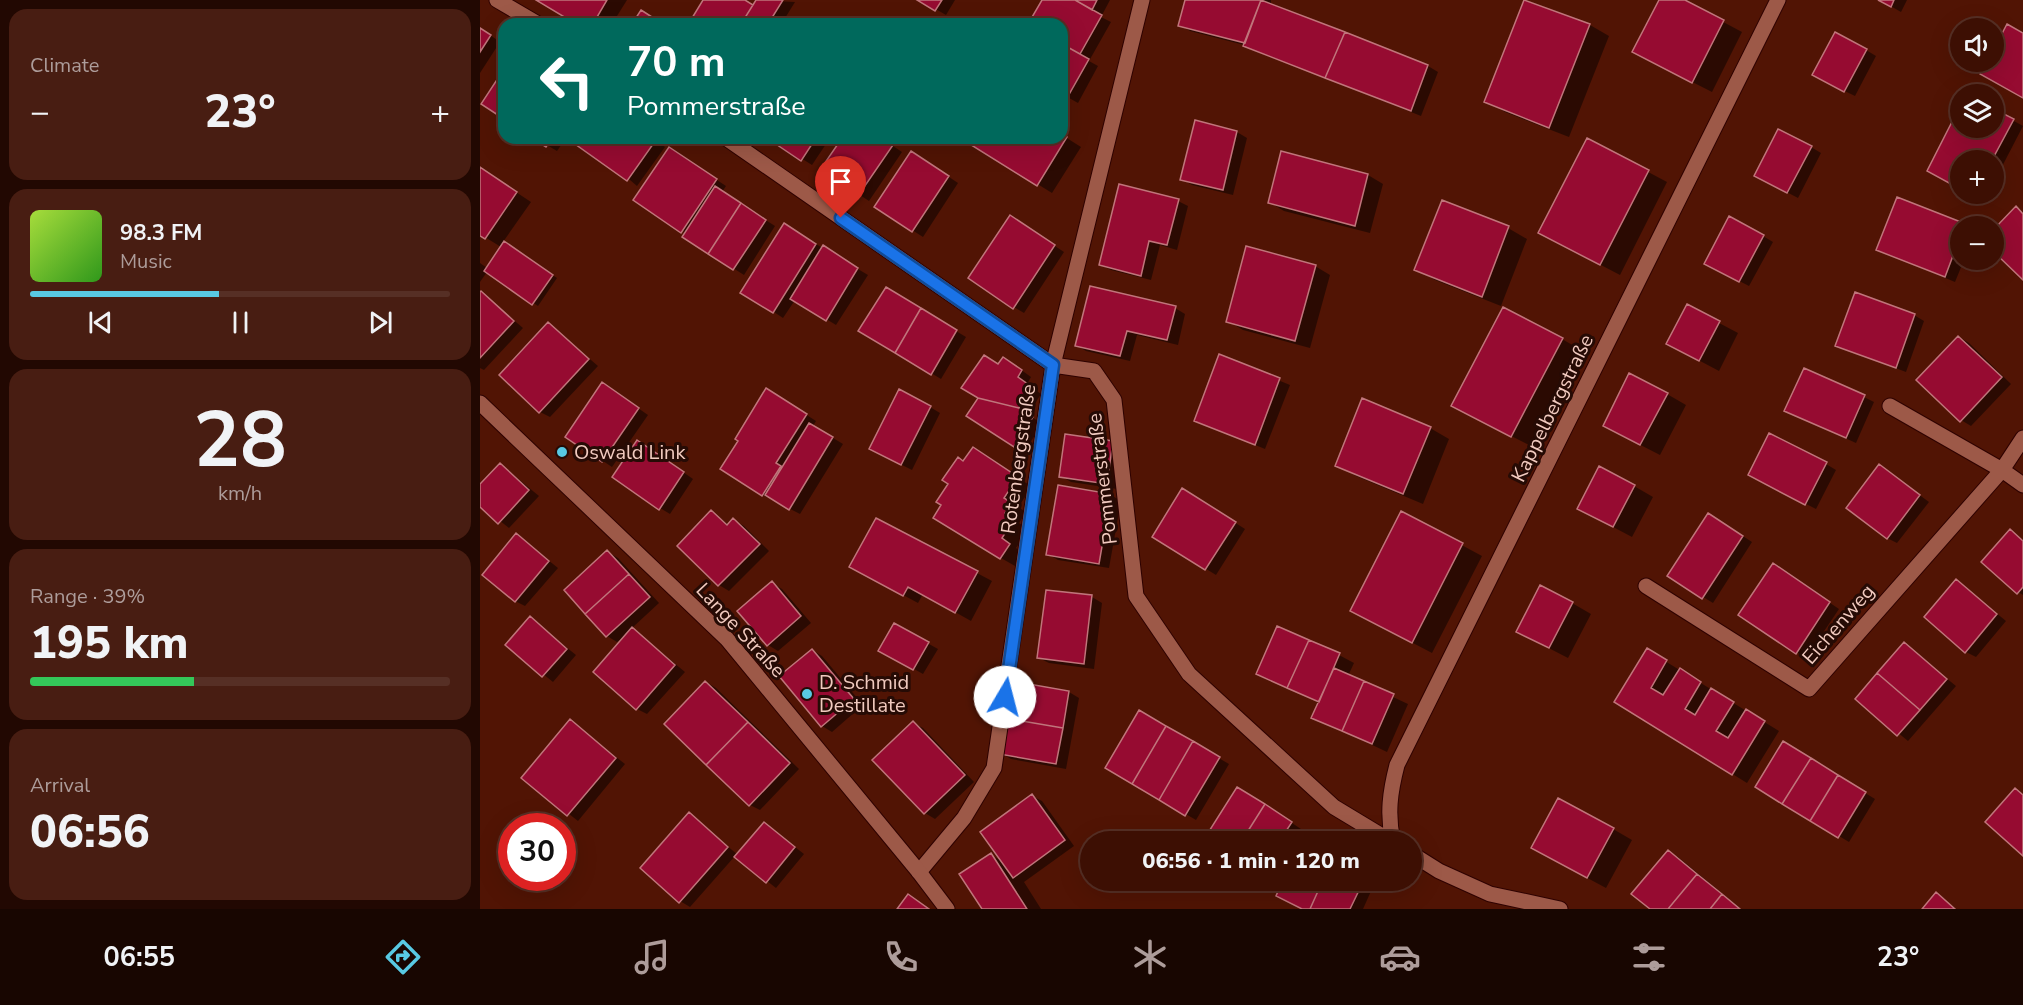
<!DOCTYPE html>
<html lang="en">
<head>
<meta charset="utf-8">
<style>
	body { margin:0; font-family:"Nunito Sans",sans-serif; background:#481d12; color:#f1f3f6; height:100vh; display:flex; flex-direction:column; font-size:22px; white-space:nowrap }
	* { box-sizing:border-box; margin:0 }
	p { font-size:20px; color:#ad9c9a }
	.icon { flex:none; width:33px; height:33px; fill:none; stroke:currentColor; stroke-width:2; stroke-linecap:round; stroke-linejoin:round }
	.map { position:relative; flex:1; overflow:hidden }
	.sheet { display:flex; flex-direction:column; gap:9px; padding:9px; background:#220802; width:480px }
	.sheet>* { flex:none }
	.hud { position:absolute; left:18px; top:18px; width:570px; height:126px; border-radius:18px; box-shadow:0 6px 24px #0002,0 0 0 2px #562f25; background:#00695c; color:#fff; overflow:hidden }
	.tools { position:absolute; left:1470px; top:18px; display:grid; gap:12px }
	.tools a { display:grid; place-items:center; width:54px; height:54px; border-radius:50%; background:#3d0f03; box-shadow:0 6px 24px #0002,0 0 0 2px #562f25; font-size:30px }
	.speed { position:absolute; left:18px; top:813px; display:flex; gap:12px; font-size:30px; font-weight:700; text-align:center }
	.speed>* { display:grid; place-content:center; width:78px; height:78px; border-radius:50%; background:#3d0f03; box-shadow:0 6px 24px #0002,0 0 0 2px #562f25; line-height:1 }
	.speed .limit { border:9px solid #d22; background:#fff; color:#111 }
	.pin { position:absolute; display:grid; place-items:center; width:51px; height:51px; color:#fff; margin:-62px -26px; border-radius:50% 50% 50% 0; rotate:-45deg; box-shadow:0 0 6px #0007 }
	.pin .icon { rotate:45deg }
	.me { position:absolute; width:66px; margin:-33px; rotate:8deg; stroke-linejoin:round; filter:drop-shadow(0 0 4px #0008) }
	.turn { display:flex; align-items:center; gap:21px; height:126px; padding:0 30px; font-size:27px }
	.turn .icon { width:78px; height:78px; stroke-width:2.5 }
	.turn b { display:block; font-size:42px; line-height:51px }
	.big { font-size:45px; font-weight:800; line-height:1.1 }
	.sheet .card { flex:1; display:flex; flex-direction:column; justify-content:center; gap:9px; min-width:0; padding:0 21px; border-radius:18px; background:#481d12 }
	.sheet .dial { align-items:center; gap:0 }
	.dial b { font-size:78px; line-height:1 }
	.song { display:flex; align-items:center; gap:18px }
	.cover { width:72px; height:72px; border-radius:9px; background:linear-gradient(135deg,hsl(80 70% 55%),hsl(110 70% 35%)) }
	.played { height:6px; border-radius:3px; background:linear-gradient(90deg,#58c9e3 45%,#562f25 45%) }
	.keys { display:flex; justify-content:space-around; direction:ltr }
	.heat { display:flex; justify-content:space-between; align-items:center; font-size:33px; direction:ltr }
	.charge { height:9px; border-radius:4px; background:linear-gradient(90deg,#34c759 39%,#562f25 0) }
	.trip { position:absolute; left:600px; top:831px; width:342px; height:60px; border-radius:30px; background:#3d0f03; box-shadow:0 6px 24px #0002,0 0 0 2px #562f25; font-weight:800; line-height:60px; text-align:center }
	.tab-bar { display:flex; height:96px; justify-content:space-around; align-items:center; background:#180601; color:#ad9c9a }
	.tab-bar .icon { width:42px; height:42px }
	.tab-bar .on { color:#58c9e3 }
	.tab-bar b { font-size:27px; color:#f1f3f6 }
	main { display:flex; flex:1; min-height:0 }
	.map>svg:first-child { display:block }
</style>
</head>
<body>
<main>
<section class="sheet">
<div class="card"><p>Climate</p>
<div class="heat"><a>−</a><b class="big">23°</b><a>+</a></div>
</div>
<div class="card">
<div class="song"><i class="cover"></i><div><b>98.3 FM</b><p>Music</p></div></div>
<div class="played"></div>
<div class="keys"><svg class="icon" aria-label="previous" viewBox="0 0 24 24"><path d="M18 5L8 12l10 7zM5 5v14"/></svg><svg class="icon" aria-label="pause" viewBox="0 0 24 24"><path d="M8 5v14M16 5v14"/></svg><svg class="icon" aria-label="next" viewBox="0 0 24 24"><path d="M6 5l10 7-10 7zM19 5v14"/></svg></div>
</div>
<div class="card dial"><b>28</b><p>km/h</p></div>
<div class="card"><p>Range · 39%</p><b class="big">195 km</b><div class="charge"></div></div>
<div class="card"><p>Arrival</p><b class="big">06:56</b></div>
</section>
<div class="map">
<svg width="1543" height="909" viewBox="0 0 1543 909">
	<rect width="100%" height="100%" fill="#511404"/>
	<path fill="#0007" d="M59,0H147L132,24H99Z
		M225,0H264L274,7L278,0L315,2L302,23L304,24H214Z
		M440,0H475L466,15Z
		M563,0H630L621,17L631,22L609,61L618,66L598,103L582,94V24H550Z
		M706,0H791V5L948,66L958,72L941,116L764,45L710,31L700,25Z
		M1045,0L1110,25L1129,36L1089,137L1025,112L1006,101Z
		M1180,0H1202L1262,32L1232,92L1173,62Z
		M1400,0H1427L1421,12Z
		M0,28L20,42L0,73Z
		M1386,50L1396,56L1375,96L1344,81Z
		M1480,109V128H1514V110L1543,126L1514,182V160H1480V188L1449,171Z
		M757,132L767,138L753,195L712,185L702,179Z
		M582,135L601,147L572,193L483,138H582Z
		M55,138H86L77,151Z
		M101,138H173L185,147L157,186Z
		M289,138H350L332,165Z
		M363,138H401L422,152L389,201L342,170Z
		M1108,140L1187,182L1140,275L1079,243Z
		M1331,147L1341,153L1318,198L1286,181Z
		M802,153L888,175L903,184L890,233L804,211L789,202Z
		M199,155L246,186L242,192L295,226L264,275L204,237Z
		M442,159L478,183L443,237L396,207Z
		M0,168L51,202L23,242L77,278L58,306L7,272L0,282V263L7,268L21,247L0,234Z
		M1490,194H1507L1504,201Z
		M1418,199L1488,226H1480V260H1484L1475,282L1398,250Z
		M698,201L708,206L697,250L680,245L671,280L631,270L621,265Z
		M540,223L584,252L544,313L534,307Z
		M1028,228L1047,239L1021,306L955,280L936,269Z
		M314,231L388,275L356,325L315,300L303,318L294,312Z
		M1283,236L1293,242L1269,286L1236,269Z
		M835,266L850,275L830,348L763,330L748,321Z
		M406,289L486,337L461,379L381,331Z
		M1,292L43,328L4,370L0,368Z
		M1207,306L1258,333L1239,371L1207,354Z
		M695,308L705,314L698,345L657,335L650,361L606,351L596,345Z
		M1434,315L1444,321L1426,372L1357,346Z
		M69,324L118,366L70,417L60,412Z
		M1479,337L1489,343L1531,384L1491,426L1481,420Z
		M1082,339L1101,350L1051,446L992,416Z
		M740,356L810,385L785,449L715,420Z
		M533,364L551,377L547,384L561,394L548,414L562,424L545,451L535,446L519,365Z
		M132,390L168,415L132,467L123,461Z
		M1187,394L1206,405L1180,455L1143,436Z
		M297,396L336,421L333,426L363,444L320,514L283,495Z
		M1384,397L1394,402L1376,443L1316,416Z
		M450,407L460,413L432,470L400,454Z
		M950,428L969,439L943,504L876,476L857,465Z
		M632,442L637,489L591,482L581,476Z
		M167,447L213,479L190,514L180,508Z
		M508,457L552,487L538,507L546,512L539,523L548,529L536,548L544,554L535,566L521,558L463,505L470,484L484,463Z
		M20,464L59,496L29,528L0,505V486Z
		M1346,464L1356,470L1336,509L1279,480Z
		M1400,466L1449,502L1417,543L1407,538Z
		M1154,486L1173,497L1152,537L1118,519Z
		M579,487L631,495L641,501L629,568L578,560L568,554Z
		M713,496L765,529L736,575L674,537Z
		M232,512L249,525L254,520L264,526L289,551L249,591L239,585L199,546Z
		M922,513L1002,556L952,653L891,621Z
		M397,520L512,581L491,621L443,594L438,603L386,575Z
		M1238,520L1272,542L1233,603L1189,576Z
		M1530,531L1543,540V595L1538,592Z
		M37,535L78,568L45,606L35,601Z
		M128,552L138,558L179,603L152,628L205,672L167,714L157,709L147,635L137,642L127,636Z
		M1303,571L1359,609L1326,658L1316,652Z
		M1477,581L1526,621L1496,657L1486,652Z
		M292,583L302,589L331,623L298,651L288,645Z
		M567,591L612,597L622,603L614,669L569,663L559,658Z
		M1092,603L1111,614L1088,658L1057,642Z
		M50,618L96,655L73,682L27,645Z
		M415,625L458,649L443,674L400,650Z
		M1424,644L1476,686L1428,741L1377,699Z
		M332,650L342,656L383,705L352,732L342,726Z
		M1167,650L1299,731L1267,783L1136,702Z
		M859,655L874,663L868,676L928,704L907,752L833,717L840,703L778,674Z
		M226,682L236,688L319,769L280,810L270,805Z
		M533,683L589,692L599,698L586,769L531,759L521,753Z
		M659,712L749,764L716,820L627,768Z
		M90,721L145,764L98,821L43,778Z
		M433,723L443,728L494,782L455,819L445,813L394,760Z
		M1303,743L1395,799L1369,842L1277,787Z
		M768,794L821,829L813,842H738Z
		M552,796L562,801L594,846L544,882L561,909H503L511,855L523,862Z
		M209,814L258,855L284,823L324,854L296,888L255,856L210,907L200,901Z
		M1133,829L1152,840L1126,888L1072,859Z
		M1188,852L1198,857L1261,909H1172Z
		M805,880H896L883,909H823Z"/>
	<path fill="#960b31" stroke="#c0757b" stroke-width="1.5" d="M56,0H127L113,24H96Z
		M223,0H265L273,5L261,24H211L209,23Z
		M276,0H303L293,16L306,24H261Z
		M437,0H462L455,11Z
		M562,0H595L622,15L600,54L582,44V24H548Z
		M595,0H617L612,10Z
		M705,0H781L765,43L698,26Z
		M781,0L865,32L845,78L763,46Z
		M1044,0L1110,24L1069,128L1004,102Z
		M1179,0H1205L1244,20L1212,83L1152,52Z
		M1398,0H1414L1411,7Z
		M161,10L183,24H152Z
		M1527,24L1543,33V98L1500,74L1506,62H1514V49Z
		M0,28L11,35L0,52Z
		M865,32L948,65L931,111L845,78Z
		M1355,32L1387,49L1364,92L1332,75Z
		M582,44L609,59L587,98L582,96Z
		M24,69V119L1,104Z
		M1480,106V128H1514V109L1534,119L1512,160H1480V189L1447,171Z
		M715,120L757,131L743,190L700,180Z
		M1298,129L1332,146L1307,193L1274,176Z
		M582,134L587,137L557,186L480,138H582Z
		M52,138H72L66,147Z
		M99,138H173L176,140L147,181L95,144Z
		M287,138H336L321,161Z
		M362,138H402L413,145L378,196L340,170Z
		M1107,138L1169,170L1120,265L1058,233Z
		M189,147L237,179L201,233L153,200Z
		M431,151L469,176L432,232L394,207Z
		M801,151L888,174L875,226L788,203Z
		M0,167L37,192L5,239L0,236Z
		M639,184L699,199L687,245L669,241L661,276L619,265Z
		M235,186L261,203L228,254L202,237Z
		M1417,197L1486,224L1480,226V237L1465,277L1396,250Z
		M962,200L1029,226L1002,297L934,270Z
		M261,203L286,220L253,270L228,254Z
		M1536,206L1543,214V280L1514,252V229Z
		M530,215L575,245L533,309L488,278Z
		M1249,216L1284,235L1259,282L1224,264Z
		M304,223L336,244L293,313L260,293Z
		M24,241L73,275L52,305L4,271Z
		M343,245L378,268L346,321L310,299Z
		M766,246L836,265L815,341L746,322Z
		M610,286L696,306L687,340L647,331L640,356L595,346Z
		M406,287L441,308L415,353L378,331Z
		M1,291L34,321L0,358V292Z
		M1375,292L1435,314L1416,368L1355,346Z
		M1207,304L1240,321L1219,361L1186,344Z
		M1023,307L1083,338L1031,437L971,406Z
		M441,308L477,330L451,375L415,353Z
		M68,322L109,359L59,413L19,375Z
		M1478,336L1522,377L1480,422L1436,380Z
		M739,354L800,378L775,445L714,421Z
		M504,355L518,364L523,357L542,370L538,377L552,387L539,408L498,398L481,388Z
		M1324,368L1385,395L1366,438L1304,411Z
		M1149,373L1188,393L1160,445L1123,426Z
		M122,382L159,408L122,462L85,437Z
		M286,388L327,414L296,463L301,466L282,496L240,469L258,441L255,439Z
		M419,389L451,406L421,465L389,449Z
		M498,398L539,408L553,417L534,447L486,416Z
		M882,398L951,427L923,494L855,466Z
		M329,423L353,437L309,510L285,495Z
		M1289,433L1347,462L1325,505L1268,475Z
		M585,434L633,441L627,484L579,477Z
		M157,440L204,472L179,510L132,477Z
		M493,447L538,477L524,498L532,503L525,513L534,519L522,538L530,544L520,559L453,518L461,505L456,502L468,484L462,480L478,457L483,461Z
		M20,463L49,490L18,524L0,507V484Z
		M1399,464L1440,495L1407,539L1366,508Z
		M1119,466L1155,485L1133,527L1097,509Z
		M578,485L631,494L619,564L566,555Z
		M702,488L756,522L725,570L672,537Z
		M231,510L247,525L253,518L280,544L238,586L197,546Z
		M921,511L983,543L932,643L870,611Z
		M1228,513L1263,536L1222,599L1187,576Z
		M396,518L498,571L475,613L428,587L423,596L369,567Z
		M1530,529L1543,541V587L1537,594L1501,562Z
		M36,533L69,561L35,602L2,575Z
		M127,550L149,574L105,614L84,590Z
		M1293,563L1350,602L1316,654L1258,615Z
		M149,574L170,597L126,637L105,614Z
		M1476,579L1517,614L1485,653L1444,617Z
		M292,581L321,616L287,646L257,611Z
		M1060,585L1093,602L1069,648L1036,632Z
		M566,590L612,595L604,664L557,658Z
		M50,616L87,649L62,677L25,645Z
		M414,623L449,642L433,670L398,651Z
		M797,626L829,640L807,688L776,674Z
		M152,627L195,665L156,710L113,672Z
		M829,640L860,653L839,702L807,688Z
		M1424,642L1467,679L1440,710L1397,673Z
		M1167,648L1187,660L1171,688L1183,695L1200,668L1221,682L1205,709L1215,715L1231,688L1254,702L1236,731L1248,738L1266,709L1285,721L1252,775L1134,702Z
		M332,649L374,699L341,727L299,676Z
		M854,668L884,681L862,731L831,718Z
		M1397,673L1440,710L1417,736L1375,699Z
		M225,681L268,722L226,765L184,724Z
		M532,681L589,691L583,728L525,718Z
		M884,681L914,694L892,744L862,731Z
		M659,710L686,726L652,784L625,768Z
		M525,718L583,728L576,764L519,754Z
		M90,719L136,758L87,816L41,778Z
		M433,721L485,775L444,814L392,760Z
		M268,722L310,763L269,806L226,765Z
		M686,726L713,741L679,800L652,784Z
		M713,741L740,757L705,816L679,800Z
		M1303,741L1331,758L1302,804L1275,787Z
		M1331,758L1358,775L1330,821L1302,804Z
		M1358,775L1386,792L1358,838L1330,821Z
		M757,787L785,804L761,842H735L726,836Z
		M1535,788L1543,795V856L1505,822Z
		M552,794L585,840L533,878L500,832Z
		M1078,798L1134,828L1107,878L1051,848Z
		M785,804L812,822L799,842H761Z
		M209,812L248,847L199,903L160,868Z
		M284,822L315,847L286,883L254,857Z
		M1188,850L1217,874L1188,909H1170L1151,894Z
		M511,853L547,909H502L479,874Z
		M1217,874L1242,894L1230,909H1188Z
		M803,880H843L830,909H822L796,896Z
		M843,880H884L870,909H830Z
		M1456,892L1475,909H1442Z
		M428,894L449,909H417Z
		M1242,894L1260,909H1230Z"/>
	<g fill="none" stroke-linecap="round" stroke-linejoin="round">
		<defs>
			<path id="street" d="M17,0L58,24
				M246,138L573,365L614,371L634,400L656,596L709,674L854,807L912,842
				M1410,406L1522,470L1543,438
				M1166,586L1329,689L1522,470L1543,485
				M913,842C907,814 910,792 917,765L1298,0
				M932,854L959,871L1010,894L1080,909
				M439,872L484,818L514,768L573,365L662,0"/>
			<path id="secondary" d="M0,403L247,639L439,872L467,909"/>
		</defs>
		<use href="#street" stroke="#2e0200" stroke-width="17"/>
		<use href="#secondary" stroke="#2e0200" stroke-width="17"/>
		<use href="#street" stroke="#9d5948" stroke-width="15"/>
		<use href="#secondary" stroke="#9d5948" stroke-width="15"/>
	</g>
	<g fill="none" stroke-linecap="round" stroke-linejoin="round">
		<defs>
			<path id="route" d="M361,218L573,365L525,697"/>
		</defs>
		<use href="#route" stroke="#114b97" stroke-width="15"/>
		<use href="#route" stroke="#1a73e8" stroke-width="10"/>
	</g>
	<g fill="#58c9e3" stroke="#260b05" stroke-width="2">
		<circle cx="82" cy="452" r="6"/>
		<circle cx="327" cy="694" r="6"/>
	</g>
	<g text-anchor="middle" stroke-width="6" stroke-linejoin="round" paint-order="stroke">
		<g font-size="20" fill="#f1cabf" stroke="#260b05">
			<text transform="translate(1072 408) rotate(-64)" y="7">Kappelbergstraße</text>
			<text transform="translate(538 459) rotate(-82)" y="7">Rotenbergstraße</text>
			<text transform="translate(622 479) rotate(-97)" y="7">Pommerstraße</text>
			<text transform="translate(1358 624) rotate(-49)" y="7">Eichenweg</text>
			<text transform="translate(261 630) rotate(47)" y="7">Lange Straße</text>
		</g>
		<g font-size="20" fill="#f1cabf" stroke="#260b05" text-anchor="start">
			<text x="94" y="459">Oswald Link</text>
			<text x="339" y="689">D. Schmid<tspan x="339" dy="23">Destillate</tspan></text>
		</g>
	</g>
</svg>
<div class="tools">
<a><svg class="icon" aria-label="sound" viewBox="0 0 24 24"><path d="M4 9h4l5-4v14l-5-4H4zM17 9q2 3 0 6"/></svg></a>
<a><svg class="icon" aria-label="layers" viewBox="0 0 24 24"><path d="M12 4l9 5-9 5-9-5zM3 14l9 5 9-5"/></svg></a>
<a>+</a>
<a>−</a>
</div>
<div class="speed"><div class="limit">30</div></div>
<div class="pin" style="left:361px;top:218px;background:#d93025"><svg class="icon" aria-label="arrive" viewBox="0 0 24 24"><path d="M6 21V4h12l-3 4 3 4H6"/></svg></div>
<svg class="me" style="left:525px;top:697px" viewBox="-20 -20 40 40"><circle r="19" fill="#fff"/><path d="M0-13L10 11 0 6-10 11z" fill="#1a73e8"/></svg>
<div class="trip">06:56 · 1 min · 120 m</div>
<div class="hud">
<div class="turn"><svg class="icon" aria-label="left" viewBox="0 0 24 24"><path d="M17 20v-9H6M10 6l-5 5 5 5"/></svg><div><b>70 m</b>Pommerstraße</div></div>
</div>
</div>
</main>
<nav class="tab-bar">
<b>06:55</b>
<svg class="icon on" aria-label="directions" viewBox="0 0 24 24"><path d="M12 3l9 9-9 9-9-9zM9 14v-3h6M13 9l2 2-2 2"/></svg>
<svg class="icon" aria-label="music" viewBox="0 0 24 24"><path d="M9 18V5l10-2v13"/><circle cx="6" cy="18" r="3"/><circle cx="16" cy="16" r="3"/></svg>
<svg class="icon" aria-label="phone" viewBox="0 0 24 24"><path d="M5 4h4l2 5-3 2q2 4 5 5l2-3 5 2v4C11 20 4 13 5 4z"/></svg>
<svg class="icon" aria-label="climate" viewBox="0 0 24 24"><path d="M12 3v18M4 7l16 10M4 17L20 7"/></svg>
<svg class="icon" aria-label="car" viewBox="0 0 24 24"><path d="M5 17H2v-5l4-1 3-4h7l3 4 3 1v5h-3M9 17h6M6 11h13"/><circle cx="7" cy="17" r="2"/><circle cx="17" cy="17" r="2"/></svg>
<svg class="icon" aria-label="filters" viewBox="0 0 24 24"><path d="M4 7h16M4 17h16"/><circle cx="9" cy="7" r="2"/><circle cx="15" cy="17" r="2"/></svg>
<b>23°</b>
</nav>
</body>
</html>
